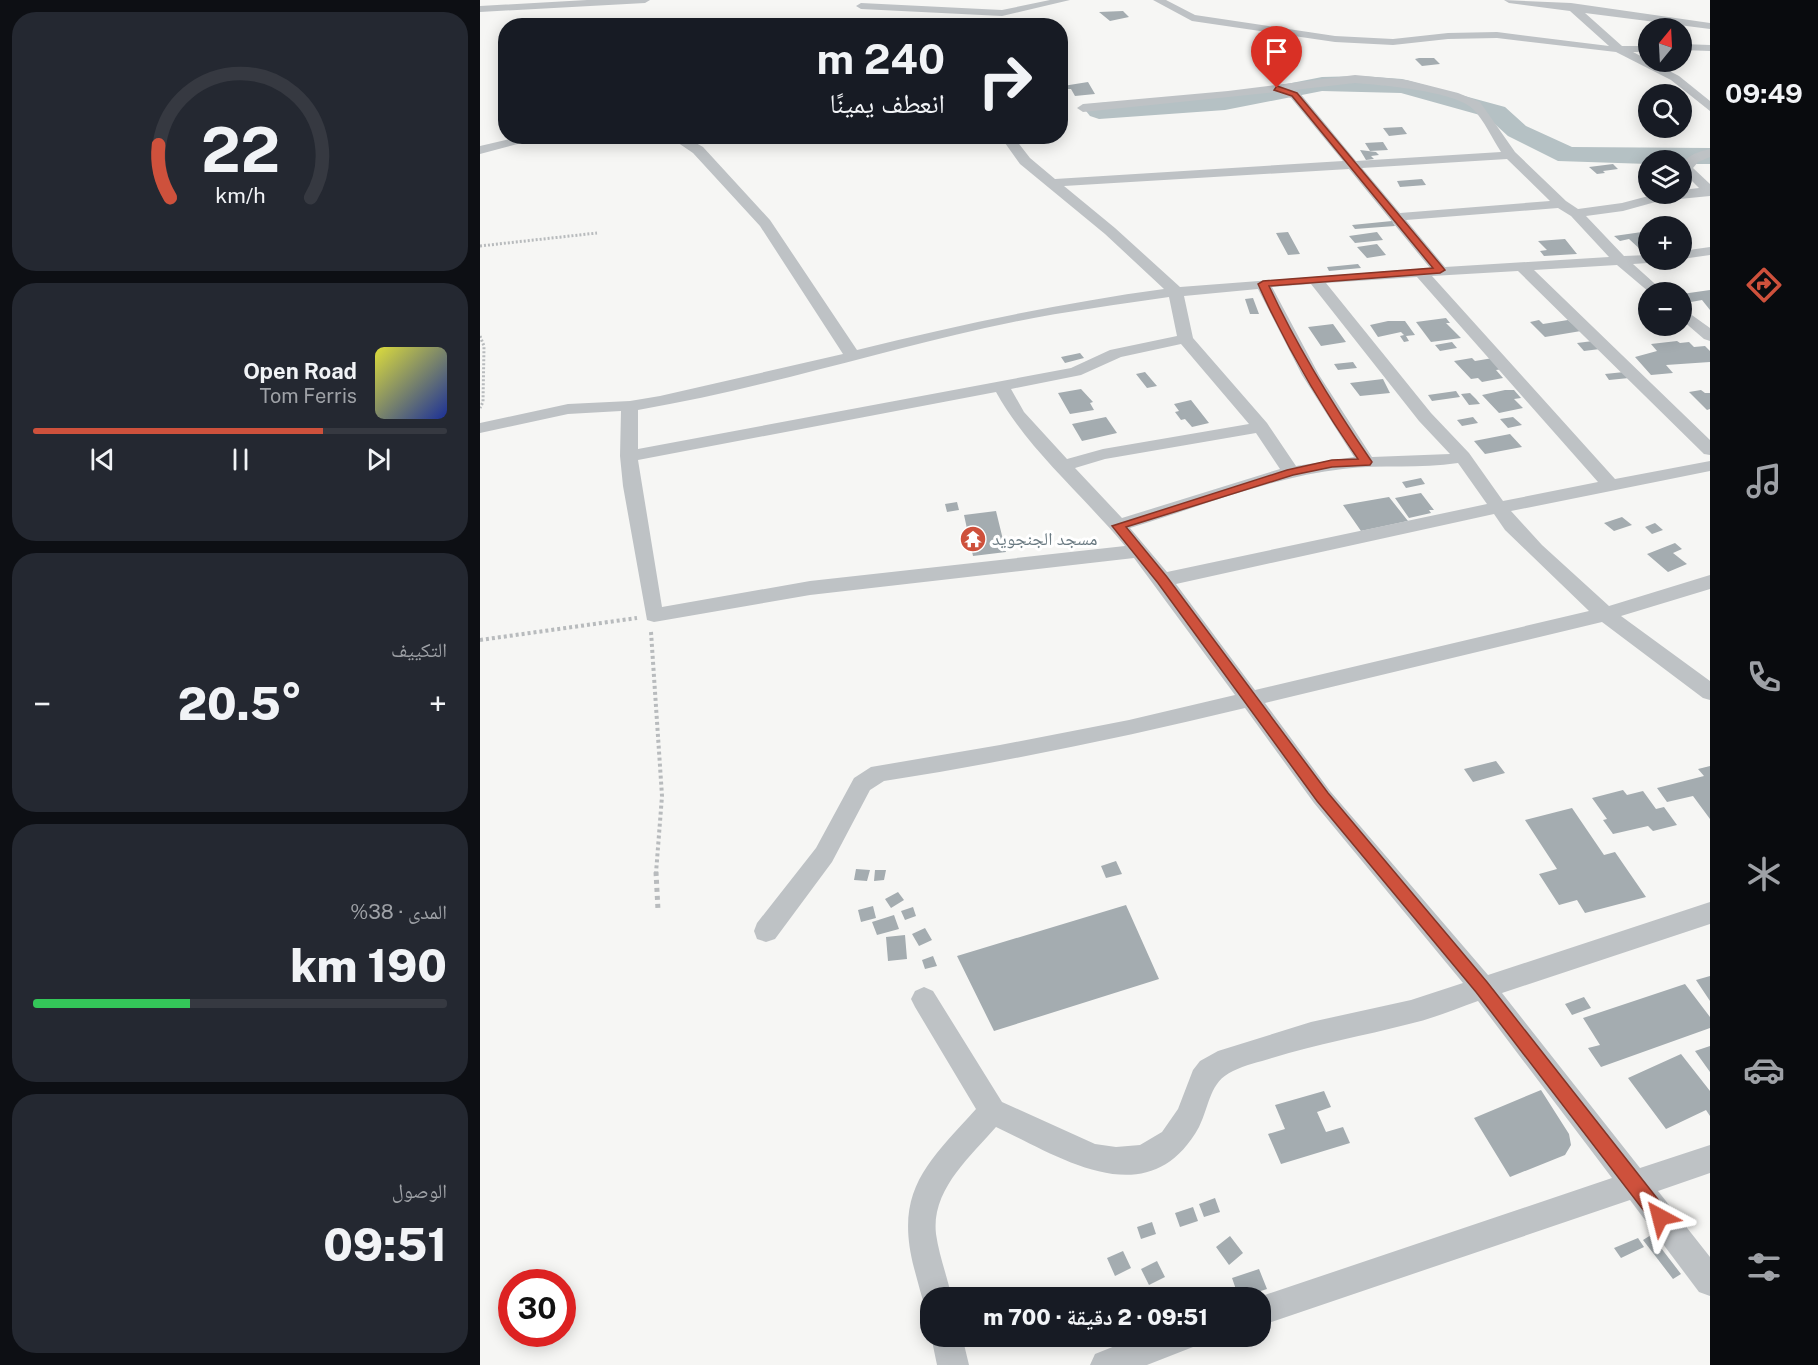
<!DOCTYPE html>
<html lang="ar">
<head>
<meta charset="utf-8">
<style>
	body { margin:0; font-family:"Public Sans","Noto Naskh Arabic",sans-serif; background:#242831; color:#f1f3f6; direction:rtl; height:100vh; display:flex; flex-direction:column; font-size:22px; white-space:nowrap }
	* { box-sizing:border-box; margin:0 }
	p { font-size:20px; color:#9ea1a6 }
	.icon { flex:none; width:33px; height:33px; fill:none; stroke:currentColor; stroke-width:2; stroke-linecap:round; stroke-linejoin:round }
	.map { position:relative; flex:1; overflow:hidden; direction:ltr }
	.panel { display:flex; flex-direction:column; gap:12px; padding:12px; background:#0d0f14; width:480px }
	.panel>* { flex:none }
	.guide { position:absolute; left:18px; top:18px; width:570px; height:126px; border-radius:24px; box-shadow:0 3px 15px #0003; direction:rtl; background:#171b24; color:#f1f3f6; overflow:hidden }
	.needle { width:39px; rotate:18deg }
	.tools { position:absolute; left:1158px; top:18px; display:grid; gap:12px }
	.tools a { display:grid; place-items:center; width:54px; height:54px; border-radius:50%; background:#171b24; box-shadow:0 3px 15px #0003; font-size:30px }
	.speed { position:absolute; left:18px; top:1269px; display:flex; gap:12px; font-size:30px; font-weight:700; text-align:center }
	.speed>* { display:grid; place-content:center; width:78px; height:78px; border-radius:50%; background:#171b24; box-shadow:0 3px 15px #0003; line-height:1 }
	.speed .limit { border:9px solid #d22; background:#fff; color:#111 }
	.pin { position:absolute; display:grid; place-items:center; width:51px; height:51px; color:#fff; margin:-62px -26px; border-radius:50% 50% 50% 0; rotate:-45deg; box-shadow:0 0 6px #0007 }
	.pin .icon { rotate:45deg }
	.me { position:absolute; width:66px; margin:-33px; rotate:322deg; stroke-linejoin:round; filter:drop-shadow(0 0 4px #0008) }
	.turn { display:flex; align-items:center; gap:21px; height:126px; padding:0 24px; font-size:27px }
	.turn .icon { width:78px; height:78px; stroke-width:2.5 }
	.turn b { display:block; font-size:42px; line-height:51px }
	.big { font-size:45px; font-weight:800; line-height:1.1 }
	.panel .tile { flex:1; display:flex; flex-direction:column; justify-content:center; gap:9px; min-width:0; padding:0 21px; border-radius:24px; background:#242831 }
	.panel .dial { align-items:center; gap:0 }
	.dial svg { height:156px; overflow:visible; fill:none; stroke:#363941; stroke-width:7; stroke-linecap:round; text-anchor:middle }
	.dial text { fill:#f1f3f6; stroke:none }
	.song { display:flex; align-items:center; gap:18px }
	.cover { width:72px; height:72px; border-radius:9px; background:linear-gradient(135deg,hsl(60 70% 55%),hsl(230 70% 35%)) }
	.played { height:6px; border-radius:3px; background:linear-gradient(90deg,#ce513c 70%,#363941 70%) }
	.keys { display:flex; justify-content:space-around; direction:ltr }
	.heat { display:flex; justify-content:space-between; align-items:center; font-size:33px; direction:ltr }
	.charge { height:9px; border-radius:4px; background:linear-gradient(90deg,#34c759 38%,#363941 0) }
	.trip { position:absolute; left:440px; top:1287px; width:351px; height:60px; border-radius:24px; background:#171b24; box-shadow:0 3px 15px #0003; font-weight:800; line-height:60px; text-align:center; direction:rtl }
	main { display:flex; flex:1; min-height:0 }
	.tab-bar { display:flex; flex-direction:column; width:108px; justify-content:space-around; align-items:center; background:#090b0e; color:#9ea1a6 }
	.tab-bar .icon { width:42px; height:42px }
	.tab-bar .current { color:#ce513c }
	.tab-bar b { font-size:27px; color:#f1f3f6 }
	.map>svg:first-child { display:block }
</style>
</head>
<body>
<main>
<nav class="tab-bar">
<b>09:49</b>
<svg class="icon current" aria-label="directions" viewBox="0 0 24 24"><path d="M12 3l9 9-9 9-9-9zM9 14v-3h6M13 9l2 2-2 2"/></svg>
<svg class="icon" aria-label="music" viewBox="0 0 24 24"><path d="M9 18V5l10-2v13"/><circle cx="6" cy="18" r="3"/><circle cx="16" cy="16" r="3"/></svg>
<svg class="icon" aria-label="phone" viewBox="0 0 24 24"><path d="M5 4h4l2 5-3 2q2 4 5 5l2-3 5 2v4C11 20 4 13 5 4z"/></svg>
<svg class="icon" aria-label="climate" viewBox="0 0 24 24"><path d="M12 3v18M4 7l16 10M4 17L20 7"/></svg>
<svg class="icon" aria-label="car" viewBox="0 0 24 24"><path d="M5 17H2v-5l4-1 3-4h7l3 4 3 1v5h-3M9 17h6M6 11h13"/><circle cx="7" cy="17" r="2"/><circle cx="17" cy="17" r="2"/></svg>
<svg class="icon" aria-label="filters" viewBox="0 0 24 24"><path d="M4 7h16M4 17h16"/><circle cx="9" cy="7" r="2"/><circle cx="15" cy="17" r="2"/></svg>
</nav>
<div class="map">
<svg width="1230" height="1365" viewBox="0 0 1230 1365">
	<rect width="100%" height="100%" fill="#f6f6f4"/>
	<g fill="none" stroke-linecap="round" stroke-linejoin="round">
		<path fill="#b5c1c4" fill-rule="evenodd" d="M881,76L922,79L1025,107L1046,126L1092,147L1230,148V164H1202V160H1168V164L1078,161L1028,136L1007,117L921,93L842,91L745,110L619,119L610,116L606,111L610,106L619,103L745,96L842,77Z"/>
	</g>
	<path fill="#a4acb0" d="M643,11L649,17L630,21L619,12Z
		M455,20L480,21L483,26H457Z
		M939,58H954L960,64L942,66L935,59Z
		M608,82L615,94L595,96L591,89H585L583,86Z
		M922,127L927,134L909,136L903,128Z
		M903,142L908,150L890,151L885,143Z
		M880,150L896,152L899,155L891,156L894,159L886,160Z
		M1133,164L1138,169L1123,171L1125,173L1117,174L1109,167Z
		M942,179L946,185L920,187L917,181Z
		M912,221L915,226L875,229L872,225Z
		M808,232L820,254L808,255L796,233Z
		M897,232L903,240L875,243L869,236Z
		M1162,232L1168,237V250L1162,251L1149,239L1140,241L1134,236Z
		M1085,239L1097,254L1064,256L1060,251L1067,250L1058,241Z
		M897,244L906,255L887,258L877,247Z
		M878,264L881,268L849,271L847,267Z
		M1230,290V310L1222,300L1211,302L1202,294Z
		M773,298L779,314H770L765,299Z
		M966,318L970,323H966L981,338L951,342L936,322Z
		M1059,320L1063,324L1088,320L1101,331L1065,337L1050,322Z
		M908,321H925L935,335L926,336L929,341L924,342L920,336L924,335L921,332L898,337L890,325Z
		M853,324L866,342L841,346L828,327Z
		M1113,341L1120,349L1104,351L1097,343Z
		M1197,341L1200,343L1209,342L1214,347L1225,346L1230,351V362L1186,365L1193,373L1171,375L1155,357L1177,351L1171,344Z
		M972,342L977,348L960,351L955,345Z
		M600,353L604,358L585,363L581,357Z
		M992,358L995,361L1013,358L1023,369L1016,370L1023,378L1002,382L998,378L991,379L974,361Z
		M873,362L877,368L858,370L854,364Z
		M665,372L677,386L667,388L656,374Z
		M1144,372L1149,378L1129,380L1125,374Z
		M903,379L910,393L880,396L870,383Z
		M601,389L613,402L610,403L614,410L590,414L578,393Z
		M1025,390H1034L1041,398L1034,399L1043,408L1019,413L1002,395Z
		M1221,390L1225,393H1230V409L1227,410L1209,392Z
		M976,391L980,397L952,401L948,395Z
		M990,393L996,399L1000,404L989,405L981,394Z
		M711,400L729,423L712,427L705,419L701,420L695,412L699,411L694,404Z
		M626,417L637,433L602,441L592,424Z
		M993,417L998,423L982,426L977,420Z
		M1033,417L1042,425L1028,428L1020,419Z
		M1030,434L1042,447L1005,454L994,441Z
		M941,478L945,484L926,488L922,482Z
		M941,493L954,510H949L951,513L929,518L915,498Z
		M909,497L928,521L881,531L863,505Z
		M477,502L479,510L467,512L465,504Z
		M516,511L526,552L493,556L484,515Z
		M1142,517L1152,525L1134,531L1124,523Z
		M1175,523L1183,530L1172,534L1165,527Z
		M1195,543L1202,549L1193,553L1207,564L1188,572L1167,554Z
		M1016,761L1025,773L993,782L984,769Z
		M1230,766V819L1213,796L1187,802L1177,788L1224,776L1218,769Z
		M1143,790L1147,795L1163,791L1176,809L1184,807L1197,825L1173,831L1168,826L1133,834L1123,820L1127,819L1112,798Z
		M1092,808L1124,855L1135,852L1166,897L1105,913L1097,900L1079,905L1059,874L1077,869L1045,820Z
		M636,861L642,874L626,878L621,866Z
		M376,869L390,870L387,881L374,880Z
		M395,870H406L404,880L394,881Z
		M418,892L424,900L411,908L405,899Z
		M646,905L679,979L514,1031L477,956Z
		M393,906L396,918L381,922L378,910Z
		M433,907L436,916L425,920L421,911Z
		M414,915L419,929L397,935L392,922Z
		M445,928L452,940L439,946L432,934Z
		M425,935L427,959L408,961L406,937Z
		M453,956L457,966L445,969L442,960Z
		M1230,976V1001L1216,980Z
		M1205,984L1230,1017V1028L1121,1067L1108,1048L1120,1045L1103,1018Z
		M1104,997L1111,1008L1092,1015L1085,1004Z
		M1230,1046V1072L1215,1051Z
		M1201,1054L1230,1091V1116L1226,1110L1186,1129L1148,1078Z
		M1061,1090L1089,1134L1091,1145L1085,1155L1030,1177L994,1118Z
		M844,1091L851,1107L837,1112L846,1132L863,1127L870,1143L801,1164L788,1134L805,1129L795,1105Z
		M735,1198L740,1212L724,1217L719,1204Z
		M713,1207L718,1221L700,1227L695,1213Z
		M672,1222L676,1234L661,1239L657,1227Z
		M1171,1235L1201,1274L1193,1279L1163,1240Z
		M750,1236L763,1253L749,1265L736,1247Z
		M1158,1238L1164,1247L1141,1258L1134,1248Z
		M643,1251L651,1268L635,1276L627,1258Z
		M677,1261L685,1277L669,1285L661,1269Z
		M779,1269L787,1289L759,1298L752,1278Z"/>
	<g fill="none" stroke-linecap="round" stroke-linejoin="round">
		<path stroke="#b8bbbd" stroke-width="3" stroke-dasharray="2 2" stroke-linecap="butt" d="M0,246L117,233
			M0,336L4,346L3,402L0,408"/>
		<path stroke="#b8bbbd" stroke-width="4" stroke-dasharray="3 3" stroke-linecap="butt" d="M171,632L182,796L176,873
			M0,640L157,618"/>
		<path stroke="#b8bbbd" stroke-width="5" stroke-dasharray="4 4" stroke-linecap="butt" d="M176,872L178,910"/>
		<path fill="#bec2c5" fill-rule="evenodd" d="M107,0H170L165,3L0,12V6Z
			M570,0H590L522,16L381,9L376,6L381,3L522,10Z
			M673,0H686L715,15L855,36L913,39L968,33L1017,32L1129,46L1090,11L1029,3L1024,0L1091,3L1230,23V29L1105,13L1142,46H1168V52H1153L1199,76L1230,101V111L1191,80L1136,52L1017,38L968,39L913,45L855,42L712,21Z
			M1202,44L1230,45V51L1202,50Z
			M875,75L927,80L978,93L1000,102L1035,152L1086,201L1098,209L1142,203L1176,194H1202V190L1219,188L1202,171C1202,156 1218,152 1230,149V157L1218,162L1213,168L1230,184V196L1179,201L1143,211L1106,216L1144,256L1168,255V260H1175L1168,263L1153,264L1184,292H1169L1137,265L1054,270L1230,440V455L1224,454L1038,271L952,276L1135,479L1230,461V471L1031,511L1062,545L1129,606L1230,575V589L1141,616L1230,681V700L1223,698L1122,622L785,703L850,791L1008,975L1230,902V924L1022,993L1160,1168L1230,1145V1173L1178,1191L1230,1257V1296L1219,1292L1150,1200L780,1326V1298H776L1132,1178L998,1001C975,1009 952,1019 929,1024C883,1036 837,1044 792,1058C779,1062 765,1065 753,1071C729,1082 730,1105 719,1127C669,1217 582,1158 516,1127C490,1157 451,1190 456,1234C459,1255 467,1276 472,1298H450V1310L446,1309C441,1296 438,1282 434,1268C414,1191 447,1163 496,1109L435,1007L431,999L435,991L444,987L453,991L522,1102L615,1144L636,1147L660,1145L682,1132L698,1109L713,1070L720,1061L738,1051L831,1022L931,1000L983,983L834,803L765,708C645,737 526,762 404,781L390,790L352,862L295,939L286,942L277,939L274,931L277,923L336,848L374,778L391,767L520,745L649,720L755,695L654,558L330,595L174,622L167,620L143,486L140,456L141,411L88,414L0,433V423L88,404L150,401L180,396L363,354L280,226L213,153L188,136H204L223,147L290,220L377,350C479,325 580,303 684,289L625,234L540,164L520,136H533L550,158L575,179L863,161L811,98L797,92L603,112L597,108L603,104L748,91ZM875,83C901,85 975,91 993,109C1004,120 1012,138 1021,152L876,161L819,92L814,90ZM1027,159L1070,201L920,213L882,168ZM869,169L950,268L700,287L635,228L584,186ZM1078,208L1091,216L1129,257L965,267L926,220ZM937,277L1118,482L1023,501L989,453L951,413L846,283ZM831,284L939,421L970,454L892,457L839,375L792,287ZM778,289L822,375L874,457L816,466L787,423L713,338L704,296ZM689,297L697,336L630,350L591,368L158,449V410C276,390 389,354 505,328C566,314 628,306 689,297ZM701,344L769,424L623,449L587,459L544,412L531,389L601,375L641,357ZM516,392C548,450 603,495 645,546L330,581L182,607L158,460ZM776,433L800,469L642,518L595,468L625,459ZM978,463L1007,504L687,572L650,528C720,507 791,477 863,469C902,464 940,469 978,463ZM1014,514L1025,530L1109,611L775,690L696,584Z
			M43,136H68L0,154V146Z
			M1230,247V255L1202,259V251Z
			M1202,308L1230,328V341L1224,339L1202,320Z
			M451,1336H482L489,1365H457Z
			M660,1336H717L713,1347L667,1365H610L615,1354Z"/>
	</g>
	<path fill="#ce513c" stroke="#863527" stroke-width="1.5" d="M797,86L817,93L965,270L960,273L789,286C818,349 853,405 892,462L890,465L852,467L813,475L646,527L687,577L848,793L1007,982L1187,1211L1190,1217L1187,1224L1180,1227L1174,1224L996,992L837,801L678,583L632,526L807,470L852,460L878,459C839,403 806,346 778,284L783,281L953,268L812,96L794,90Z"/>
	<defs>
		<symbol id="temple-disc" viewBox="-11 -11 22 22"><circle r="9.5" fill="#ce513c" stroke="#fff"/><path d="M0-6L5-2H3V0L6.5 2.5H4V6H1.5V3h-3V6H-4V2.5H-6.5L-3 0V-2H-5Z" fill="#fff"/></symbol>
	</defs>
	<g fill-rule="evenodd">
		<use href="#temple-disc" x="478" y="524" width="30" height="30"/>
	</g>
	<g text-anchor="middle" stroke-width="6" stroke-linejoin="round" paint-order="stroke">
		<g font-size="18" fill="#697981" stroke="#fff" text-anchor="start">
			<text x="512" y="545">مسجد الجنجويد</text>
		</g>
	</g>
</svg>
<div class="tools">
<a><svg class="needle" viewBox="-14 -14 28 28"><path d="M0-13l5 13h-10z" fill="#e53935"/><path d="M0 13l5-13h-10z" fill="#9ea1a6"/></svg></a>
<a><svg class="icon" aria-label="search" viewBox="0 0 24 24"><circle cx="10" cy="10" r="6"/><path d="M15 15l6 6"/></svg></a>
<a><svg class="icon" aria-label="layers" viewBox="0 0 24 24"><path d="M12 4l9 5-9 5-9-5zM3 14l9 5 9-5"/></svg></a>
<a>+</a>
<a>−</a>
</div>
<div class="speed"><div class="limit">30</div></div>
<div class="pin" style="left:797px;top:88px;background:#d93025"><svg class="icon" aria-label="arrive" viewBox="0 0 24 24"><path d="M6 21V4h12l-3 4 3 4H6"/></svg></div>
<svg class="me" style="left:1180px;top:1217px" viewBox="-20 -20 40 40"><path d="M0-17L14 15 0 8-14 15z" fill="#ce513c" stroke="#fff" stroke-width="4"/></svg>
<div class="trip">09:51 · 2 دقيقة · 700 m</div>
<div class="guide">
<div class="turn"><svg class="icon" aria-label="right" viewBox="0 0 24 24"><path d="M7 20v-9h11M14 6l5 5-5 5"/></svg><div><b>240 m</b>انعطف يمينًا</div></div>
</div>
</div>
<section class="panel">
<div class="tile dial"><svg viewBox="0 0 100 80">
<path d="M14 69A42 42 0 1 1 86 69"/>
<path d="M14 69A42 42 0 0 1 8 42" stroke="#ce513c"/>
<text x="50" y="56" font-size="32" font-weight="700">22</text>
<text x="50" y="72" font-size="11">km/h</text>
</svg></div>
<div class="tile">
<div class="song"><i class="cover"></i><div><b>Open Road</b><p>Tom Ferris</p></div></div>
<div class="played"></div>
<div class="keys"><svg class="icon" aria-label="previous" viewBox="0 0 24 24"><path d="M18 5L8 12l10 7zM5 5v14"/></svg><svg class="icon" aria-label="pause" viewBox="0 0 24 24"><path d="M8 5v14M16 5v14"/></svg><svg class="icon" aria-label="next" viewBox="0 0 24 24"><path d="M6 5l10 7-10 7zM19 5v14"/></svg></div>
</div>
<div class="tile"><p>التكييف</p>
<div class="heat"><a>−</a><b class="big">20.5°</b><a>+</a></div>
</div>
<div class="tile"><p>المدى · 38%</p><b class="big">190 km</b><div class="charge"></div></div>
<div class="tile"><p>الوصول</p><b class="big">09:51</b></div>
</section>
</main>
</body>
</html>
